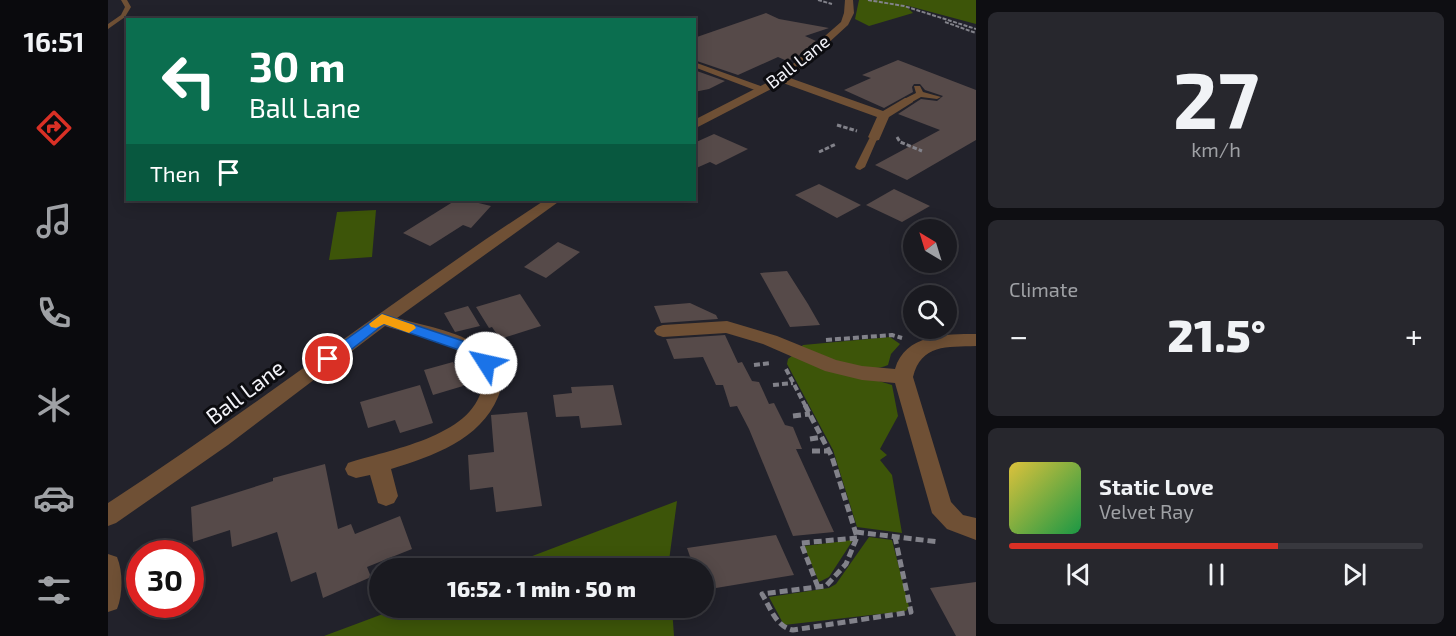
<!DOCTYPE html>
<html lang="en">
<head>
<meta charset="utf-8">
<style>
	body { margin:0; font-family:"Exo 2",sans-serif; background:#27272d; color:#f1f3f6; height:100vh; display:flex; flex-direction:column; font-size:22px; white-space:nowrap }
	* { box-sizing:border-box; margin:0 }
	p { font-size:20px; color:#9fa1a5 }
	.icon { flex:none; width:33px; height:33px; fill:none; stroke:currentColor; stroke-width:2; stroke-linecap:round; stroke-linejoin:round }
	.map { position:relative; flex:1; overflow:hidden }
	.details { display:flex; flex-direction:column; gap:12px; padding:12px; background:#0e0e12; width:480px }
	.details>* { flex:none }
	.banner { position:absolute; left:18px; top:18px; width:570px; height:183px; border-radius:0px; box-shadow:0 3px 15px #0003,0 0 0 2px #38383e; background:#0b6e4f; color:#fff; overflow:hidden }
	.needle { width:39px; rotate:322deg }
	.buttons { position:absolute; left:795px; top:219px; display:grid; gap:12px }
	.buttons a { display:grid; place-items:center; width:54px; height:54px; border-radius:50%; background:#1a1a20; box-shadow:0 3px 15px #0003,0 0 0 2px #38383e; font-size:30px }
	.speed { position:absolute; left:18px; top:540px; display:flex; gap:12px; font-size:30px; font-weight:700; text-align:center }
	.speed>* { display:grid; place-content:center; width:78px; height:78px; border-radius:50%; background:#1a1a20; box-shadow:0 3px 15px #0003,0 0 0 2px #38383e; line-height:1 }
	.speed .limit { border:9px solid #d22; background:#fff; color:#111 }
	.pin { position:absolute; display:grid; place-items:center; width:51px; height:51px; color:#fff; margin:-26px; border:3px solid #fff; border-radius:50%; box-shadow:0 2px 6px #0007 }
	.me { position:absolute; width:66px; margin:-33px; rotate:305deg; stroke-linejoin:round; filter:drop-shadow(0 0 4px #0008) }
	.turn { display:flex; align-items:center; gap:21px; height:126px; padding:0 24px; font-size:27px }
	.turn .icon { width:78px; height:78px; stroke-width:2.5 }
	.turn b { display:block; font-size:42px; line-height:51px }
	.then { display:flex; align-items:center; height:57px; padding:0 24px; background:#0003; gap:12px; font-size:22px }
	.big { font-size:45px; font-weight:800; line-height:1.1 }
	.details .card { flex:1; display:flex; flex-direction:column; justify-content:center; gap:9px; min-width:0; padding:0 21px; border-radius:9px; background:#27272d }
	.details .dial { align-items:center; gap:0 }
	.dial b { font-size:78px; line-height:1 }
	.song { display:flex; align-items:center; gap:18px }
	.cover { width:72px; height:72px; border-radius:9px; background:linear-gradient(135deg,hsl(50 70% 55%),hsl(140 70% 35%)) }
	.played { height:6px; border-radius:3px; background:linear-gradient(90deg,#d93025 65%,#38383e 65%) }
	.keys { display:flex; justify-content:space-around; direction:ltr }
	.heat { display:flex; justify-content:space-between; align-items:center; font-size:33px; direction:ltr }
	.trip { position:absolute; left:261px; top:558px; width:345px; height:60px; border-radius:30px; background:#1a1a20; box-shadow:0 3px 15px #0003,0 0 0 2px #38383e; font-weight:800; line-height:60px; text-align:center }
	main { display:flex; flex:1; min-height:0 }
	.tabs { display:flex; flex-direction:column; width:108px; justify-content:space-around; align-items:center; background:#0a0a0d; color:#9fa1a5 }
	.tabs .icon { width:42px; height:42px }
	.tabs .current { color:#d93025 }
	.tabs b { font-size:27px; color:#f1f3f6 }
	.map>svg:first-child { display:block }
</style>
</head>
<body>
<main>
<nav class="tabs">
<b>16:51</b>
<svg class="icon current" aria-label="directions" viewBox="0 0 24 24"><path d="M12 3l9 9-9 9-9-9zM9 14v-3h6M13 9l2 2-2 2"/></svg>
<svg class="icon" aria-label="music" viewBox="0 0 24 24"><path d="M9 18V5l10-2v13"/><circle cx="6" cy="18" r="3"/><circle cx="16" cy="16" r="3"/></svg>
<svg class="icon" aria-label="phone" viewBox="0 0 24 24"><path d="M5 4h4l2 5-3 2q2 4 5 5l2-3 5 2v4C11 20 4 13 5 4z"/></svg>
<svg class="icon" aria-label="climate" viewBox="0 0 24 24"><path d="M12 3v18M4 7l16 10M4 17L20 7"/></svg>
<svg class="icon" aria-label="car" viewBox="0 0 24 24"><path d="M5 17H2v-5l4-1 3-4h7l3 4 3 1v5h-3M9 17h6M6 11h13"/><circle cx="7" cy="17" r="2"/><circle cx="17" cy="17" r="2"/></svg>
<svg class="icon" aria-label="filters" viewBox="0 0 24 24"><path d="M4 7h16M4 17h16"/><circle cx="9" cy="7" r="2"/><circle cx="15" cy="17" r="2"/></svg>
</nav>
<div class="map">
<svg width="868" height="636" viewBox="0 0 868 636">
	<rect width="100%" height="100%" fill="#22222b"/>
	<path fill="#3d5509" d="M751,0H868V24L797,5L805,13L761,26L747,19Z
		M268,210L264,257L221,260L229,212Z
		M782,337L792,344L783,354L780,365C756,376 714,356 692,348L695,345Z
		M685,355L784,385L790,416L772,449L779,455L772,460L784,475L794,533L749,527L725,450L679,364L680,359Z
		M569,501L560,568H393Z
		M761,537L784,540L801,607L798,611L676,625L661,597L721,588L728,584Z
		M745,540L721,577L711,582L696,546Z
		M291,608H564L566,636H216Z"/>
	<path fill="#564a49" d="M658,13L671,19L721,28L697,36L708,41L689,57L679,61L670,57L630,75L586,60V38Z
		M790,60L868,90V140L799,180L767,165L832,130L790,114L813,99L829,101L835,96L817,90L812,84H806L804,87L805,92L776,108L736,90L763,78L754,75Z
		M586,70L617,81L601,89L586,92Z
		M606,134L640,149L608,165L602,162L586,169V143Z
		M711,184L753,205L729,218L687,195Z
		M786,189L822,206L794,222L758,205Z
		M348,200H358L383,206L363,228L355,225L322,246L295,233Z
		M450,242L472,252L438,278L416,267Z
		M679,271L700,304L712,325L682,327L652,273Z
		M412,294L433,326L392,339L384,327L381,328L368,307Z
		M582,303L608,315L610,319L553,323L546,306Z
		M360,306L372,326L347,332L336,313Z
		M617,335L630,363L634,362L644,381L651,382L661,404L666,403L677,425L685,427L694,449H688L726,532L685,536L641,429L629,406L622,407L615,385H608L595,357L566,359L558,339Z
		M345,362L355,386L325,395L316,370Z
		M312,385L325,423L292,433L287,420L260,428L252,402Z
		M505,385L514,425L473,428L471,416L448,417L445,395L464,393L463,387Z
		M419,412L434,506L388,512L385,487L362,490L360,455L386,452L383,415Z
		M217,464L230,529L243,524L247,534L292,516L304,549L259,567L263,577L215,598L208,572L183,582L169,532L124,547L122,530L85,542L83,507L165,481V478Z
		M668,535L686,575L596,590V568H586L579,548Z
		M868,582V636H848L822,588Z"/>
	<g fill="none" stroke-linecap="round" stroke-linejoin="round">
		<path stroke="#82828a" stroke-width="2" stroke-dasharray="4 1.5" stroke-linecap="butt" d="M710,0L724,4
			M760,0L796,6L868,29
			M837,22L868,33"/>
		<path stroke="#82828a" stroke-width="3" stroke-dasharray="4.5 2" stroke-linecap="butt" d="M729,125L749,131
			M789,137L792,142L814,151
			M711,152L728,144"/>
		<path stroke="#82828a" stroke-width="4" stroke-dasharray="6 3" stroke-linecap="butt" d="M718,340L784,335L794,338
			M646,365L663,363
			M678,369L698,407
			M665,385L685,383"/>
		<path stroke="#82828a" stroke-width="5" stroke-dasharray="8 4" stroke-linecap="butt" d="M697,405L724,457L749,537L738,564L718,586L654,594C662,607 668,627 685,630L803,612L787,537
			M685,416L702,414
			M702,439L714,437
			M704,451H721
			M748,532L831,542
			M710,587L693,543L749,538"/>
		<path fill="#6f5035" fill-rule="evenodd" d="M13,0H19L23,7L17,17L0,29V24L13,15L17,7Z
			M586,62L658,88L659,90L652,92L586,67Z
			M806,86H812L815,92L833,97L829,99L813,97L804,102H798V98L808,93Z
			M766,134L770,137L757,167L752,170L749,169L747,167L762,137Z"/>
		<path fill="#6f5035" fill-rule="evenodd" d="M737,0H745L746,13L740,25L682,78L775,111L797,98H805V102L781,117L771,140L766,141L760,137L769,117L675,83L586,129V120L670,77L733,22L736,13Z
			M437,200H453L289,318C318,326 356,332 379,352C393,363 397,381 390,397C372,440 325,456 283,469L290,496L286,503L278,506L270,503L262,475L248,478L240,475L237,469L240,463C279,450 365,437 374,387C376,376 372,365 363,359C339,341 305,335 277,326L120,445L8,523L0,526V503C149,406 288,297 437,200Z
			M619,321L669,336L728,360L754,366L787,369C797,334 838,334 868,334V346C839,347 813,344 805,377L843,502L855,515L868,518V540L839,529L824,513L787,383L754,380L717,371L655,344L618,333L555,337L549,335L546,331L549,327L555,325Z
			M0,554L9,557C15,571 15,594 9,609L0,612Z"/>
	</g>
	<path fill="#1a73e8" stroke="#114b97" stroke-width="1.5" d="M274,314L361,343L371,348L386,363L383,367H373L361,355L351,350L276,324L226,363H215L213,359L215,356Z"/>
	<path fill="#f59e0b" d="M274,314L306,325L308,328L301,333L276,324L268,328L263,327L261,324Z"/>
	<g text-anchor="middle" stroke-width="6" stroke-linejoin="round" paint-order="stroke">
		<g font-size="18" fill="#f3f3f9" stroke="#0c0c10">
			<text transform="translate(690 62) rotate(-38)" y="6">Ball Lane</text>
		</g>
		<g font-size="22" fill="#f3f3f9" stroke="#0c0c10">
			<text transform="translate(137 392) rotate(-37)" y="8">Ball Lane</text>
		</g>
	</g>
</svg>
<div class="buttons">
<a><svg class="needle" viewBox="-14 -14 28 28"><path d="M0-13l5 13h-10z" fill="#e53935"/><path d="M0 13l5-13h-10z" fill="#9fa1a5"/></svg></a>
<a><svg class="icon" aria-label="search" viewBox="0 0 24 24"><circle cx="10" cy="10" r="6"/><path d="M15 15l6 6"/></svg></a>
</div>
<div class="speed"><div class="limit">30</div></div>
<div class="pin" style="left:220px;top:359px;background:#d93025"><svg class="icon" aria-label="arrive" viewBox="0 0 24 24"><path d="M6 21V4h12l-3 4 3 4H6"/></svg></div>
<svg class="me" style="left:378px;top:363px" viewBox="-20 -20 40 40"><circle r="19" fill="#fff"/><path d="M0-13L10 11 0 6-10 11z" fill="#1a73e8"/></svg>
<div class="trip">16:52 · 1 min · 50 m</div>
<div class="banner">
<div class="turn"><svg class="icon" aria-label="left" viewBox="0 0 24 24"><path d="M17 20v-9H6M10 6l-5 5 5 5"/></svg><div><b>30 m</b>Ball Lane</div></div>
<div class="then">Then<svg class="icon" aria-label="arrive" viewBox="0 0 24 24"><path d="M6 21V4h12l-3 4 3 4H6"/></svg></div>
</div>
</div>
<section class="details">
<div class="card dial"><b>27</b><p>km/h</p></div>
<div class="card"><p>Climate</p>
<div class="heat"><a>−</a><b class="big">21.5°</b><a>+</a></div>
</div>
<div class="card">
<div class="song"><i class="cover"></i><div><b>Static Love</b><p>Velvet Ray</p></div></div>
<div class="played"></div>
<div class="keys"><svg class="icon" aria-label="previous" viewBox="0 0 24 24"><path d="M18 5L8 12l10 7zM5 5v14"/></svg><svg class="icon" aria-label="pause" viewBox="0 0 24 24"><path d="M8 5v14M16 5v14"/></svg><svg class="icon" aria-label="next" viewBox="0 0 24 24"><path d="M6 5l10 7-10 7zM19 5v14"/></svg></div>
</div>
</section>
</main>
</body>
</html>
